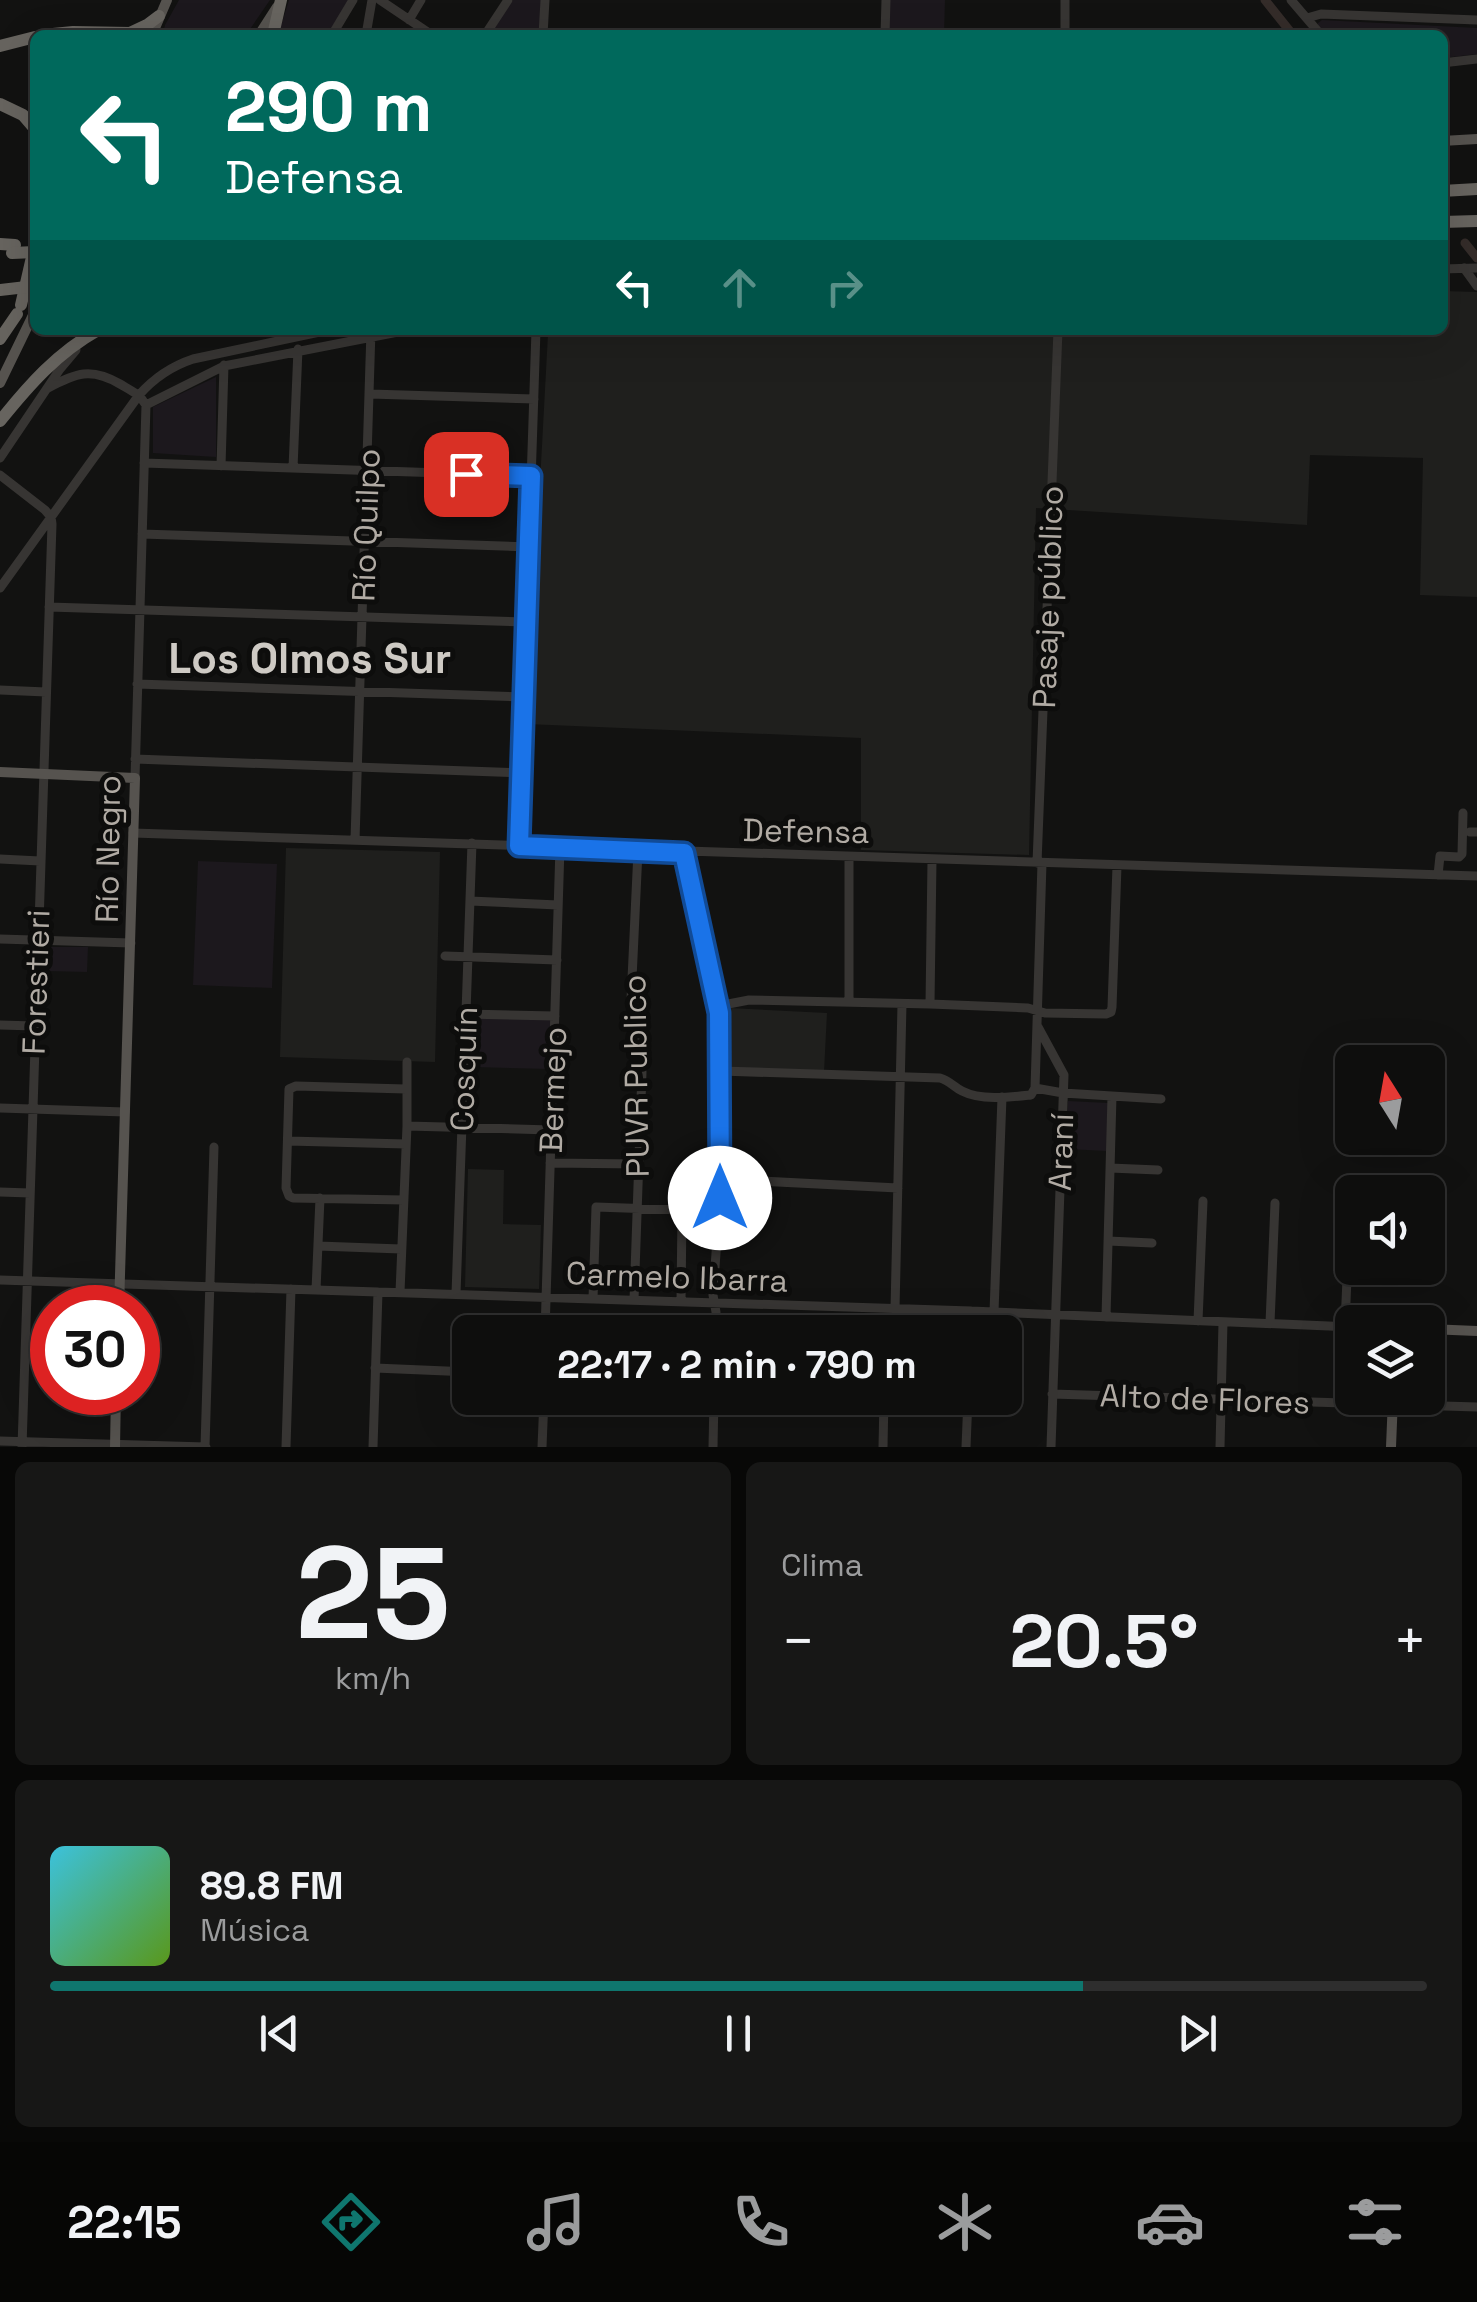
<!DOCTYPE html>
<html lang="es">
<head>
<meta charset="utf-8">
<style>
	body { margin:0; font-family:"Space Grotesk",sans-serif; background:#171716; color:#f1f3f6; height:100vh; display:flex; flex-direction:column; font-size:38px; white-space:nowrap }
	* { box-sizing:border-box; margin:0 }
	p { font-size:32px; color:#9b9c9d }
	.icon { flex:none; width:55px; height:55px; fill:none; stroke:currentColor; stroke-width:2; stroke-linecap:round; stroke-linejoin:round }
	.map { position:relative; height:1447px; overflow:hidden }
	.details { display:flex; flex-direction:column; gap:15px; padding:15px; background:#080807; flex:1 }
	.details>* { flex:none }
	.top-card { position:absolute; left:30px; top:30px; width:1418px; height:305px; border-radius:15px; box-shadow:0 10px 40px #0002,0 0 0 2px #2e2e2e; background:#00695c; color:#fff; overflow:hidden }
	.needle { width:65px; rotate:349deg }
	.tools { position:absolute; left:1335px; top:1045px; display:grid; gap:20px }
	.tools a { display:grid; place-items:center; width:110px; height:110px; border-radius:15px; background:#0e0e0d; box-shadow:0 10px 40px #0002,0 0 0 2px #2e2e2e; font-size:50px }
	.speed { position:absolute; left:30px; top:1285px; display:flex; gap:20px; font-size:50px; font-weight:700; text-align:center }
	.speed>* { display:grid; place-content:center; width:130px; height:130px; border-radius:50%; background:#0e0e0d; box-shadow:0 10px 40px #0002,0 0 0 2px #2e2e2e; line-height:1 }
	.speed .limit { border:15px solid #d22; background:#fff; color:#111 }
	.pin { position:absolute; display:grid; place-items:center; width:85px; height:85px; color:#fff; margin:-42px; border-radius:20px; box-shadow:0 5px 15px #0006 }
	.me { position:absolute; width:110px; margin:-55px; rotate:0deg; stroke-linejoin:round; filter:drop-shadow(0 0 8px #0008) }
	.turn { display:flex; align-items:center; gap:35px; height:210px; padding:0 30px; font-size:45px }
	.turn .icon { width:130px; height:130px; stroke-width:2.5 }
	.turn b { display:block; font-size:70px; line-height:85px }
	.lanes { display:flex; align-items:center; height:95px; padding:0 30px; background:#0003; justify-content:center; gap:50px; direction:ltr }
	.lanes .off { opacity:.35 }
	.big { font-size:75px; font-weight:600; line-height:1.1 }
	.details .card { flex:1; display:flex; flex-direction:column; justify-content:center; gap:15px; min-width:0; padding:0 35px; border-radius:15px; background:#171716 }
	.details .dial { align-items:center; gap:0 }
	.dial b { font-size:130px; line-height:1 }
	.song { display:flex; align-items:center; gap:30px }
	.cover { width:120px; height:120px; border-radius:15px; background:linear-gradient(135deg,hsl(190 70% 55%),hsl(90 70% 35%)) }
	.played { height:10px; border-radius:5px; background:linear-gradient(90deg,#0f766e 75%,#2e2e2e 75%) }
	.keys { display:flex; justify-content:space-around; direction:ltr }
	.heat { display:flex; justify-content:space-between; align-items:center; font-size:55px; direction:ltr }
	.details .tiles { flex:1; display:grid; gap:15px; grid-template-columns:1fr 1fr }
	.card:last-child { grid-column:span 2 }
	.trip { position:absolute; left:452px; top:1315px; width:570px; height:100px; border-radius:15px; background:#0e0e0d; box-shadow:0 10px 40px #0002,0 0 0 2px #2e2e2e; font-weight:600; line-height:100px; text-align:center }
	.dock { display:flex; height:160px; justify-content:space-around; align-items:center; background:#060605; color:#9b9c9d }
	.dock .icon { width:70px; height:70px }
	.dock .on { color:#0f766e }
	.dock b { font-size:45px; color:#f1f3f6 }
	.map>svg:first-child { display:block }
</style>
</head>
<body>
<div class="map">
<svg width="1477" height="1447" viewBox="0 0 1477 1447">
	<rect width="100%" height="100%" fill="#121211"/>
	<path fill="#1f1f1d" d="M1443,291L1477,292V597L1420,595L1423,458L1310,455L1307,525L1036,508L1029,855L861,850V738L527,724L548,334L646,330H1442Z
		M286,848L440,852L435,1062L280,1057Z
		M729,1008L827,1013L824,1072L726,1067Z
		M468,1169L504,1170L503,1224L541,1225L539,1289L465,1287Z"/>
	<path fill="#1c181d" d="M179,0H270L246,35H163L165,25Z
		M289,0H349L328,35H278Z
		M513,0H541L540,35H489Z
		M890,0H945L944,35H888Z
		M1322,20L1477,28V54L1443,58L1442,35H1324L1318,28V23Z
		M216,377V457L153,453V407Z
		M198,861L277,864L272,988L193,985Z
		M48,947H88L87,972L46,971Z
		M474,1016L552,1018L550,1069L473,1067Z
		M1068,1101L1109,1103L1107,1151L1066,1149Z"/>
	<g fill="none" stroke-linecap="round" stroke-linejoin="round">
		<path stroke="#342c29" stroke-width="9" d="M1265,0L1293,35
			M1465,243L1477,258"/>
		<path stroke="#373533" stroke-width="9" d="M380,0L432,35
			M1291,0L1321,35
			M1307,18L1321,14L1477,20
			M409,20L421,0
			M332,35L353,0
			M366,35L372,0
			M485,35L508,0
			M543,35L545,0
			M885,35L886,0
			M1065,35V0
			M1442,63L1477,59
			M1464,268L1477,286
			M1442,269L1477,268
			M48,388C76,373 91,367 120,384C130,390 140,394 146,405L135,778
			M370,394L534,399
			M146,405L224,366L408,330
			M0,458L60,369L76,350
			M144,463L531,476
			M221,466L224,365
			M293,468L298,349
			M0,475L45,510L51,517L52,524L22,1447
			M142,534L529,547
			M0,588L139,395C154,378 172,366 193,359L329,330
			M49,607L526,622
			M137,684L524,697
			M0,690L46,692
			M135,759L521,773
			M1470,832H1477
			M133,833C581,847 1029,863 1477,876
			M355,840L371,330
			M519,845L536,330
			M685,853L719,1013L720,1198L713,1295L716,1312V1332
			M0,859L40,861
			M1037,863L1058,330
			M1438,875L1440,856L1459,857L1462,854L1463,813
			M470,901L558,905
			M0,939L131,943
			M445,956L557,960
			M849,1002V857
			M930,1004L932,860
			M718,1006L749,1000L930,1004L1028,1008L1045,1013L1106,1014L1111,1012L1112,1007L1117,866
			M466,1014L555,1016
			M0,1025L35,1026
			M1038,1027L1064,1075L1051,1447
			M721,1071L940,1078C950,1081 954,1087 962,1091C981,1101 1012,1097 1031,1095L1035,1088L1042,863
			M1035,1088L1063,1093L1161,1099
			M0,1108L125,1112
			M407,1126L551,1130
			M288,1141L406,1144
			M550,1163L639,1164
			M1110,1168L1158,1170
			M720,1179L898,1188
			M0,1192L30,1193
			M404,1200L293,1198L289,1196L286,1188L289,1089L296,1086L406,1089
			M1108,1241L1152,1243
			M318,1246L401,1249
			M0,1280L971,1311L1352,1327
			M316,1290L320,1198
			M400,1292L407,1126V1062
			M456,1294L472,843
			M593,1299L596,1207L682,1210L681,1302
			M634,1300L642,1072L631,1000L638,851
			M895,1309L902,1004
			M994,1312L1002,1097
			M1106,1317L1112,1096
			M1198,1321L1203,1201
			M1270,1323L1275,1203
			M1345,1326L1350,1206
			M545,1332L560,847
			M886,1332L887,1309
			M970,1332L971,1311
			M375,1368L470,1372
			M1052,1394L1477,1407
			M0,1441L206,1447
			M205,1447L214,1147
			M286,1447L291,1289
			M373,1447L378,1292
			M542,1447L544,1398
			M713,1447L714,1398
			M883,1447L884,1398
			M966,1447L968,1398
			M1220,1447L1223,1322"/>
		<path stroke="#56534f" stroke-width="10" d="M152,35L167,0
			M259,35L277,7
			M1442,141L1477,139
			M0,383L35,311
			M0,772L135,778L119,1308
			M1428,1329L1477,1331
			M115,1447L116,1392
			M1391,1447L1393,1398"/>
		<path stroke="#67645f" stroke-width="12" d="M43,35L73,32L130,33L147,25L159,16
			M273,35L281,0
			M0,46L35,37
			M0,104L23,115L35,129
			M1442,191L1477,189
			M1442,222L1477,221
			M0,244L15,245
			M21,305L35,244
			M0,339L17,314
			M0,421C29,385 57,353 98,330"/>
		<path stroke="#67645f" stroke-width="12" d="M12,253L35,252
			M0,290L35,286"/>
	</g>
	<g fill="none" stroke-linecap="round" stroke-linejoin="round">
		<defs>
			<path id="route" d="M466,474L531,476L519,846L684,853L719,1013L720,1198"/>
		</defs>
		<use href="#route" stroke="#114b97" stroke-width="25"/>
		<use href="#route" stroke="#1a73e8" stroke-width="18"/>
	</g>
	<g text-anchor="middle" stroke-width="10" stroke-linejoin="round" paint-order="stroke">
		<g font-size="32" fill="#b1aba4" stroke="#0d0d0c">
			<text transform="translate(366 525) rotate(-88)" y="11">Río Quilpo</text>
			<text transform="translate(1048 597) rotate(-88)" y="11">Pasaje público</text>
			<text transform="translate(806 831) rotate(1)" y="11">Defensa</text>
			<text transform="translate(108 849) rotate(-89)" y="11">Río Negro</text>
			<text transform="translate(36 982) rotate(-88)" y="11">Forestieri</text>
			<text transform="translate(464 1069) rotate(-88)" y="11">Cosquín</text>
			<text transform="translate(636 1076) rotate(-91)" y="11">PUVR Publico</text>
			<text transform="translate(553 1090) rotate(-88)" y="11">Bermejo</text>
			<text transform="translate(1061 1152) rotate(-88)" y="11">Araní</text>
			<text transform="translate(677 1277) rotate(2)" y="11">Carmelo Ibarra</text>
			<text transform="translate(1205 1399) rotate(2)" y="11">Alto de Flores</text>
		</g>
		<g font-size="42" font-weight="bold" fill="#cecac4" stroke="#0d0d0c">
			<text x="310" y="673">Los Olmos Sur</text>
		</g>
	</g>
</svg>
<div class="tools">
<a><svg class="needle" viewBox="-14 -14 28 28"><path d="M0-13l5 13h-10z" fill="#e53935"/><path d="M0 13l5-13h-10z" fill="#9b9c9d"/></svg></a>
<a><svg class="icon" aria-label="sound" viewBox="0 0 24 24"><path d="M4 9h4l5-4v14l-5-4H4zM17 9q2 3 0 6"/></svg></a>
<a><svg class="icon" aria-label="layers" viewBox="0 0 24 24"><path d="M12 4l9 5-9 5-9-5zM3 14l9 5 9-5"/></svg></a>
</div>
<div class="speed"><div class="limit">30</div></div>
<div class="pin" style="left:466px;top:474px;background:#d93025"><svg class="icon" aria-label="arrive" viewBox="0 0 24 24"><path d="M6 21V4h12l-3 4 3 4H6"/></svg></div>
<svg class="me" style="left:720px;top:1198px" viewBox="-20 -20 40 40"><circle r="19" fill="#fff"/><path d="M0-13L10 11 0 6-10 11z" fill="#1a73e8"/></svg>
<div class="trip">22:17 · 2 min · 790 m</div>
<div class="top-card">
<div class="turn"><svg class="icon" aria-label="left" viewBox="0 0 24 24"><path d="M17 20v-9H6M10 6l-5 5 5 5"/></svg><div><b>290 m</b>Defensa</div></div>
<div class="lanes"><svg class="icon" aria-label="left" viewBox="0 0 24 24"><path d="M17 20v-9H6M10 6l-5 5 5 5"/></svg><svg class="icon off" aria-label="ahead" viewBox="0 0 24 24"><path d="M12 20V5M6 11l6-6 6 6"/></svg><svg class="icon off" aria-label="right" viewBox="0 0 24 24"><path d="M7 20v-9h11M14 6l5 5-5 5"/></svg></div>
</div>
</div>
<section class="details">
<div class="tiles">
<div class="card dial"><b>25</b><p>km/h</p></div>
<div class="card"><p>Clima</p>
<div class="heat"><a>−</a><b class="big">20.5°</b><a>+</a></div>
</div>
<div class="card">
<div class="song"><i class="cover"></i><div><b>89.8 FM</b><p>Música</p></div></div>
<div class="played"></div>
<div class="keys"><svg class="icon" aria-label="previous" viewBox="0 0 24 24"><path d="M18 5L8 12l10 7zM5 5v14"/></svg><svg class="icon" aria-label="pause" viewBox="0 0 24 24"><path d="M8 5v14M16 5v14"/></svg><svg class="icon" aria-label="next" viewBox="0 0 24 24"><path d="M6 5l10 7-10 7zM19 5v14"/></svg></div>
</div>
</div>
</section>
<nav class="dock">
<b>22:15</b>
<svg class="icon on" aria-label="directions" viewBox="0 0 24 24"><path d="M12 3l9 9-9 9-9-9zM9 14v-3h6M13 9l2 2-2 2"/></svg>
<svg class="icon" aria-label="music" viewBox="0 0 24 24"><path d="M9 18V5l10-2v13"/><circle cx="6" cy="18" r="3"/><circle cx="16" cy="16" r="3"/></svg>
<svg class="icon" aria-label="phone" viewBox="0 0 24 24"><path d="M5 4h4l2 5-3 2q2 4 5 5l2-3 5 2v4C11 20 4 13 5 4z"/></svg>
<svg class="icon" aria-label="climate" viewBox="0 0 24 24"><path d="M12 3v18M4 7l16 10M4 17L20 7"/></svg>
<svg class="icon" aria-label="car" viewBox="0 0 24 24"><path d="M5 17H2v-5l4-1 3-4h7l3 4 3 1v5h-3M9 17h6M6 11h13"/><circle cx="7" cy="17" r="2"/><circle cx="17" cy="17" r="2"/></svg>
<svg class="icon" aria-label="filters" viewBox="0 0 24 24"><path d="M4 7h16M4 17h16"/><circle cx="9" cy="7" r="2"/><circle cx="15" cy="17" r="2"/></svg>
</nav>
</body>
</html>
